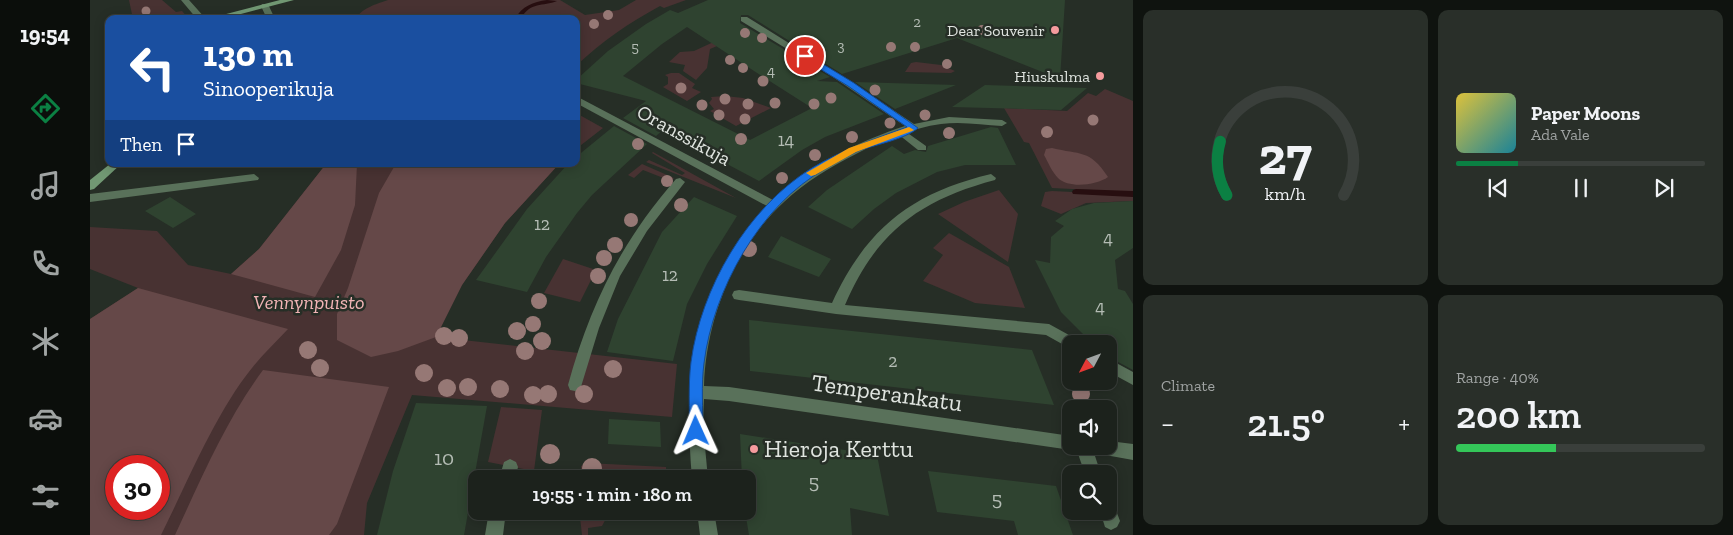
<!DOCTYPE html>
<html lang="en">
<head>
<meta charset="utf-8">
<style>
	body { margin:0; font-family:"Zilla Slab",serif; background:#292f29; color:#f1f3f6; height:100vh; display:flex; flex-direction:column; font-size:19px; white-space:nowrap }
	* { box-sizing:border-box; margin:0 }
	p { font-size:16px; color:#a0a4a3 }
	.icon { flex:none; width:28px; height:28px; fill:none; stroke:currentColor; stroke-width:2; stroke-linecap:round; stroke-linejoin:round }
	.map { position:relative; flex:1; overflow:hidden }
	.panel { display:flex; flex-direction:column; gap:10px; padding:10px; background:#0f130f; width:600px }
	.panel>* { flex:none }
	.hud { position:absolute; left:15px; top:15px; width:475px; height:152px; border-radius:10px; box-shadow:0 2px 12px #0003,0 0 0 1px #3a3f3b; background:#1a4fa0; color:#fff; overflow:hidden }
	.needle { width:32px; rotate:229deg }
	.fabs { position:absolute; left:972px; top:335px; display:grid; gap:10px }
	.fabs a { display:grid; place-items:center; width:55px; height:55px; border-radius:10px; background:#1c221c; box-shadow:0 2px 12px #0003,0 0 0 1px #3a3f3b; font-size:25px }
	.speed { position:absolute; left:15px; top:455px; display:flex; gap:10px; font-size:25px; font-weight:700; text-align:center }
	.speed>* { display:grid; place-content:center; width:65px; height:65px; border-radius:50%; background:#1c221c; box-shadow:0 2px 12px #0003,0 0 0 1px #3a3f3b; line-height:1 }
	.speed .limit { border:8px solid #d22; background:#fff; color:#111 }
	.pin { position:absolute; display:grid; place-items:center; width:42px; height:42px; color:#fff; margin:-21px; border:2px solid #fff; border-radius:50%; box-shadow:0 1px 5px #0007 }
	.me { position:absolute; width:55px; margin:-28px; rotate:359deg; stroke-linejoin:round; filter:drop-shadow(0 0 4px #0008) }
	.turn { display:flex; align-items:center; gap:18px; height:105px; padding:0 15px; font-size:22px }
	.turn .icon { width:65px; height:65px; stroke-width:2.5 }
	.turn b { display:block; font-size:35px; line-height:42px }
	.then { display:flex; align-items:center; height:48px; padding:0 15px; background:#0003; gap:10px; font-size:19px }
	.big { font-size:38px; font-weight:600; line-height:1.1 }
	.panel .widget { flex:1; display:flex; flex-direction:column; justify-content:center; gap:8px; min-width:0; padding:0 18px; border-radius:10px; background:#292f29 }
	.panel .dial { align-items:center; gap:0 }
	.dial svg { height:130px; overflow:visible; fill:none; stroke:#3a3f3b; stroke-width:7; stroke-linecap:round; text-anchor:middle }
	.dial text { fill:#f1f3f6; stroke:none }
	.song { display:flex; align-items:center; gap:15px }
	.cover { width:60px; height:60px; border-radius:8px; background:linear-gradient(135deg,hsl(50 70% 55%),hsl(190 70% 35%)) }
	.played { height:5px; border-radius:2px; background:linear-gradient(90deg,#0b8043 25%,#3a3f3b 25%) }
	.keys { display:flex; justify-content:space-around; direction:ltr }
	.heat { display:flex; justify-content:space-between; align-items:center; font-size:28px; direction:ltr }
	.charge { height:8px; border-radius:4px; background:linear-gradient(90deg,#34c759 40%,#3a3f3b 0) }
	.panel .tiles { flex:1; display:grid; gap:10px; grid-template-columns:repeat(2,1fr) }
	.trip { position:absolute; left:378px; top:470px; width:288px; height:50px; border-radius:10px; background:#1c221c; box-shadow:0 2px 12px #0003,0 0 0 1px #3a3f3b; font-weight:600; line-height:50px; text-align:center }
	main { display:flex; flex:1; min-height:0 }
	.tabs { display:flex; flex-direction:column; width:90px; justify-content:space-around; align-items:center; background:#0b0e0b; color:#a0a4a3 }
	.tabs .icon { width:35px; height:35px }
	.tabs .on { color:#0b8043 }
	.tabs b { font-size:22px; color:#f1f3f6 }
	.map>svg:first-child { display:block }
</style>
</head>
<body>
<main>
<nav class="tabs">
<b>19:54</b>
<svg class="icon on" aria-label="directions" viewBox="0 0 24 24"><path d="M12 3l9 9-9 9-9-9zM9 14v-3h6M13 9l2 2-2 2"/></svg>
<svg class="icon" aria-label="music" viewBox="0 0 24 24"><path d="M9 18V5l10-2v13"/><circle cx="6" cy="18" r="3"/><circle cx="16" cy="16" r="3"/></svg>
<svg class="icon" aria-label="phone" viewBox="0 0 24 24"><path d="M5 4h4l2 5-3 2q2 4 5 5l2-3 5 2v4C11 20 4 13 5 4z"/></svg>
<svg class="icon" aria-label="climate" viewBox="0 0 24 24"><path d="M12 3v18M4 7l16 10M4 17L20 7"/></svg>
<svg class="icon" aria-label="car" viewBox="0 0 24 24"><path d="M5 17H2v-5l4-1 3-4h7l3 4 3 1v5h-3M9 17h6M6 11h13"/><circle cx="7" cy="17" r="2"/><circle cx="17" cy="17" r="2"/></svg>
<svg class="icon" aria-label="filters" viewBox="0 0 24 24"><path d="M4 7h16M4 17h16"/><circle cx="9" cy="7" r="2"/><circle cx="15" cy="17" r="2"/></svg>
</nav>
<div class="map">
<svg width="1043" height="535" viewBox="0 0 1043 535">
	<rect width="100%" height="100%" fill="#262e26"/>
	<path fill="#483232" fill-rule="evenodd" d="M39,0H72L86,12L92,11L99,19H43Z
		M298,0H470L495,15L529,10L546,0H596L574,8L570,6C539,23 512,41 486,66V19H266C271,8 287,4 298,0Z
		M630,39L641,40L620,49L617,68L606,80L593,71L595,65L579,62L590,52L604,51Z
		M826,62L851,65L865,71L861,73L815,72L821,63Z
		M581,73H589L605,84L602,88L611,92L597,101L573,87L578,84V77L575,75Z
		M1015,89L1043,101V192L962,188L939,143L934,142L914,108L977,111L998,93L1006,96Z
		M635,96L653,98L681,108L646,126L620,111L624,109L619,103L622,99L621,97Z
		M486,113L513,128L486,149Z
		M563,152L646,198L556,162L559,160L592,175L595,173L562,153Z
		M236,164H469L415,223L372,285L346,337L587,364L582,417L322,395L277,503L274,535H0V319L48,288L0,269V227L67,231L98,265L141,274L169,249ZM26,466H69V509H26Z
		M552,164L584,178L581,181L553,170L544,178L538,175Z
		M909,190L928,214L918,262L848,214L874,202Z
		M962,191L1043,195V201L996,203L971,214L951,206L955,192Z
		M859,233L919,267L935,308L885,303L833,281L853,255L843,248Z
		M473,259L506,270L490,302L454,293Z
		M411,407L452,410L444,471L398,462Z
		M497,463L576,467V479H491V466Z
		M493,511H520L512,526L498,528V535H492L490,517Z"/>
	<path fill="#654848" fill-rule="evenodd" d="M962,148C990,155 1000,149 1018,177C1007,185 979,189 968,178C962,172 958,162 954,155L956,149Z
		M236,164H267L265,205L251,250L225,297L141,274L169,249Z
		M308,164H469L415,223L372,285L346,337L308,351L281,357L247,340V314L258,288L289,193L304,167Z
		M48,288L198,329C186,342 173,354 162,368C126,412 97,483 71,535H0V319ZM69,466V509H26V466Z
		M173,370L299,387L247,524L239,535H85C111,479 136,420 173,370Z"/>
	<g fill="none" stroke-linecap="round" stroke-linejoin="round">
		<path fill="#270e10" fill-rule="evenodd" d="M457,0L467,1C453,7 440,1 431,19H425C432,6 443,2 457,0Z
			M986,189L1043,191V197L983,194L982,192L983,190Z"/>
	</g>
	<path fill="#2f4330" fill-rule="evenodd" d="M618,0H975L970,79L867,38L752,74L658,15H651L650,23L740,77L727,81L747,82L794,114L735,137L712,150L669,181L573,130L566,136L533,118L556,101L486,83V80L518,51L556,24L580,10L588,13ZM597,27L678,80L722,108L660,140L533,76L572,44Z
		M765,82L866,85L805,109Z
		M895,85L997,88L971,110L862,107Z
		M524,126L557,144L502,195L487,213L456,257L437,292L386,280L437,209L477,165L486,164V157Z
		M901,127L908,128L926,165H875L847,172L806,193L784,209L762,229L718,207L737,190L802,146L814,154L825,150L836,152L838,146Z
		M80,197L106,214L83,228L55,211Z
		M604,197L647,216L617,264L597,304L583,361L517,352L528,319L572,232Z
		M1043,201V248L1025,260L1028,289L1035,291L1043,304V370L1019,357V344H1003L971,312L945,260L960,263L961,237L974,226L965,221L982,209L1004,203Z
		M691,236L741,259L729,277L678,257Z
		M659,320L942,350L964,405L660,371Z
		M326,403L397,406L374,535H287L303,471Z
		M519,419L570,422L571,447L518,444Z
		M650,434L787,455L799,516L760,508L762,535H659L655,511L656,479H652Z
		M838,471L966,486L983,535H928L924,521L847,512Z"/>
	<g fill="none" stroke-linecap="round" stroke-linejoin="round">
		<path fill="#59715a" fill-rule="evenodd" d="M172,4H178L185,19H177L171,6Z
			M651,17H657L750,75L743,77L651,21Z
			M812,129L836,146V150H828L808,134V130Z
			M164,174L169,178L168,180L0,202V194Z
			M901,174L906,178L905,180C830,200 786,232 755,305L959,324L988,340L990,344H981V349L956,335L746,314L649,300L644,299L642,295L644,291L649,290L742,303C776,229 821,193 901,174Z
			M590,178L595,182L557,231L530,276L509,328L490,390L485,391L480,390L478,385C500,305 531,242 586,179Z
			M1019,359L1043,372V385L1019,372Z
			M420,459L426,462L428,467L425,479H409L414,462Z
			M399,511H416L413,535H395Z"/>
		<path fill="#59715a" fill-rule="evenodd" d="M91,0H99L116,19H107Z
			M746,72L824,124L859,117L912,120L917,123L912,126C892,125 872,121 851,124C822,128 793,140 766,154C740,167 715,182 694,202C644,248 616,319 614,386L639,387L981,436V446H1019V441L1043,444V460L1004,453L1011,474H995L986,448L981,450L639,401L614,399L613,425L618,479H602C593,370 602,291 677,206L486,103V96L683,200C711,168 775,139 815,126L743,77L742,75Z
			M1019,503L1024,505L1030,521L1027,527L1021,530L1015,527L1010,511H1019Z
			M607,511H624L628,535H610Z"/>
		<path fill="#719873" fill-rule="evenodd" d="M190,0H204L132,19H117Z
			M20,164H31L4,189L0,190V180Z"/>
	</g>
	<g fill="#967875">
		<circle cx="56" cy="11" r="4.5"/>
		<circle cx="518" cy="15" r="5"/>
		<circle cx="504" cy="24" r="5"/>
		<circle cx="892" cy="30" r="5"/>
		<circle cx="655" cy="33" r="5"/>
		<circle cx="672" cy="38" r="5"/>
		<circle cx="801" cy="47" r="5"/>
		<circle cx="825" cy="47" r="5"/>
		<circle cx="640" cy="60" r="5"/>
		<circle cx="857" cy="64" r="5"/>
		<circle cx="653" cy="68" r="5"/>
		<circle cx="673" cy="81" r="5.5"/>
		<circle cx="591" cy="88" r="5.5"/>
		<circle cx="785" cy="90" r="5.5"/>
		<circle cx="741" cy="98" r="5.5"/>
		<circle cx="635" cy="99" r="5.5"/>
		<circle cx="685" cy="103" r="5.5"/>
		<circle cx="658" cy="104" r="5.5"/>
		<circle cx="724" cy="104" r="5.5"/>
		<circle cx="612" cy="105" r="5.5"/>
		<circle cx="629" cy="115" r="5.5"/>
		<circle cx="835" cy="115" r="5.5"/>
		<circle cx="655" cy="119" r="5.5"/>
		<circle cx="1003" cy="120" r="5.5"/>
		<circle cx="800" cy="123" r="5.5"/>
		<circle cx="957" cy="132" r="6"/>
		<circle cx="859" cy="133" r="6"/>
		<circle cx="762" cy="137" r="6"/>
		<circle cx="651" cy="139" r="6"/>
		<circle cx="548" cy="144" r="6"/>
		<circle cx="725" cy="155" r="6"/>
		<circle cx="625" cy="157" r="6"/>
		<circle cx="692" cy="178" r="6"/>
		<circle cx="577" cy="181" r="6"/>
		<circle cx="591" cy="205" r="7"/>
		<circle cx="541" cy="220" r="7"/>
		<circle cx="525" cy="245" r="8"/>
		<circle cx="659" cy="249" r="8"/>
		<circle cx="514" cy="258" r="8"/>
		<circle cx="508" cy="276" r="8"/>
		<circle cx="449" cy="301" r="8"/>
		<circle cx="443" cy="324" r="8"/>
		<circle cx="427" cy="331" r="9"/>
		<circle cx="354" cy="336" r="9"/>
		<circle cx="369" cy="338" r="9"/>
		<circle cx="452" cy="341" r="9"/>
		<circle cx="218" cy="350" r="9"/>
		<circle cx="435" cy="351" r="9"/>
		<circle cx="230" cy="368" r="9"/>
		<circle cx="523" cy="369" r="9"/>
		<circle cx="334" cy="373" r="9"/>
		<circle cx="378" cy="387" r="9"/>
		<circle cx="357" cy="388" r="9"/>
		<circle cx="410" cy="389" r="9"/>
		<circle cx="458" cy="394" r="9"/>
		<circle cx="494" cy="394" r="9"/>
		<circle cx="991" cy="394" r="9"/>
		<circle cx="443" cy="395" r="9"/>
		<circle cx="460" cy="454" r="10"/>
		<circle cx="502" cy="468" r="10"/>
	</g>
	<path fill="#1a73e8" stroke="#114b97" d="M712,55H718L764,83L828,128C816,139 784,145 768,151C757,156 746,163 735,169C670,205 623,290 614,363C611,385 613,409 613,431L611,436L606,438L601,436L599,431C600,409 598,385 601,362C611,288 657,208 722,168C752,150 784,139 817,127L758,86L712,58Z"/>
	<path fill="#f59e0b" d="M819,127L824,130L822,131L766,152L725,175L721,176L716,173L759,148Z"/>
	<g fill="#f59b9d" stroke="#262e26" stroke-width="2">
		<circle cx="965" cy="30" r="5"/>
		<circle cx="1010" cy="76" r="5"/>
		<circle cx="664" cy="449" r="5"/>
	</g>
	<g text-anchor="middle" stroke-width="5" stroke-linejoin="round" paint-order="stroke">
		<g font-size="15" fill="#b4bcb4">
			<text x="827" y="27">2</text>
			<text x="751" y="51">3</text>
			<text x="545" y="52">5</text>
			<text x="681" y="76">4</text>
		</g>
		<g font-size="16" fill="#e0e5e0" stroke="#262e26" text-anchor="end">
			<text x="955" y="36">Dear Souvenir</text>
			<text x="1000" y="82">Hiuskulma</text>
		</g>
		<g font-size="18" fill="#b4bcb4">
			<text x="696" y="146">14</text>
			<text x="452" y="230">12</text>
			<text x="1018" y="244">4</text>
			<text x="580" y="281">12</text>
			<text x="1010" y="313">4</text>
			<text x="803" y="367">2</text>
		</g>
		<g font-size="20" fill="#e0e5e0" stroke="#262e26">
			<text transform="translate(594 135) rotate(29)" y="7">Oranssikuja</text>
		</g>
		<g font-size="20" font-style="italic" fill="#f2b5b6" stroke="#262e26">
			<text x="219" y="309">Vennynpuisto</text>
		</g>
		<g font-size="21" fill="#b4bcb4">
			<text x="354" y="465">10</text>
			<text x="724" y="489">5</text>
			<text x="907" y="506">5</text>
		</g>
		<g font-size="24" fill="#e0e5e0" stroke="#262e26">
			<text transform="translate(797 393) rotate(8)" y="8">Temperankatu</text>
		</g>
		<g font-size="24" fill="#e0e5e0" stroke="#262e26" text-anchor="start">
			<text x="674" y="457">Hieroja Kerttu</text>
		</g>
	</g>
</svg>
<div class="fabs">
<a><svg class="needle" viewBox="-14 -14 28 28"><path d="M0-13l5 13h-10z" fill="#e53935"/><path d="M0 13l5-13h-10z" fill="#a0a4a3"/></svg></a>
<a><svg class="icon" aria-label="sound" viewBox="0 0 24 24"><path d="M4 9h4l5-4v14l-5-4H4zM17 9q2 3 0 6"/></svg></a>
<a><svg class="icon" aria-label="search" viewBox="0 0 24 24"><circle cx="10" cy="10" r="6"/><path d="M15 15l6 6"/></svg></a>
</div>
<div class="speed"><div class="limit">30</div></div>
<div class="pin" style="left:715px;top:56px;background:#d93025"><svg class="icon" aria-label="arrive" viewBox="0 0 24 24"><path d="M6 21V4h12l-3 4 3 4H6"/></svg></div>
<svg class="me" style="left:606px;top:431px" viewBox="-20 -20 40 40"><path d="M0-17L14 15 0 8-14 15z" fill="#1a73e8" stroke="#fff" stroke-width="4"/></svg>
<div class="trip">19:55 · 1 min · 180 m</div>
<div class="hud">
<div class="turn"><svg class="icon" aria-label="left" viewBox="0 0 24 24"><path d="M17 20v-9H6M10 6l-5 5 5 5"/></svg><div><b>130 m</b>Sinooperikuja</div></div>
<div class="then">Then<svg class="icon" aria-label="arrive" viewBox="0 0 24 24"><path d="M6 21V4h12l-3 4 3 4H6"/></svg></div>
</div>
</div>
<section class="panel">
<div class="tiles">
<div class="widget dial"><svg viewBox="0 0 100 80">
<path d="M14 69A42 42 0 1 1 86 69"/>
<path d="M14 69A42 42 0 0 1 10 36" stroke="#0b8043"/>
<text x="50" y="56" font-size="32" font-weight="700">27</text>
<text x="50" y="72" font-size="11">km/h</text>
</svg></div>
<div class="widget">
<div class="song"><i class="cover"></i><div><b>Paper Moons</b><p>Ada Vale</p></div></div>
<div class="played"></div>
<div class="keys"><svg class="icon" aria-label="previous" viewBox="0 0 24 24"><path d="M18 5L8 12l10 7zM5 5v14"/></svg><svg class="icon" aria-label="pause" viewBox="0 0 24 24"><path d="M8 5v14M16 5v14"/></svg><svg class="icon" aria-label="next" viewBox="0 0 24 24"><path d="M6 5l10 7-10 7zM19 5v14"/></svg></div>
</div>
<div class="widget"><p>Climate</p>
<div class="heat"><a>−</a><b class="big">21.5°</b><a>+</a></div>
</div>
<div class="widget"><p>Range · 40%</p><b class="big">200 km</b><div class="charge"></div></div>
</div>
</section>
</main>
</body>
</html>
